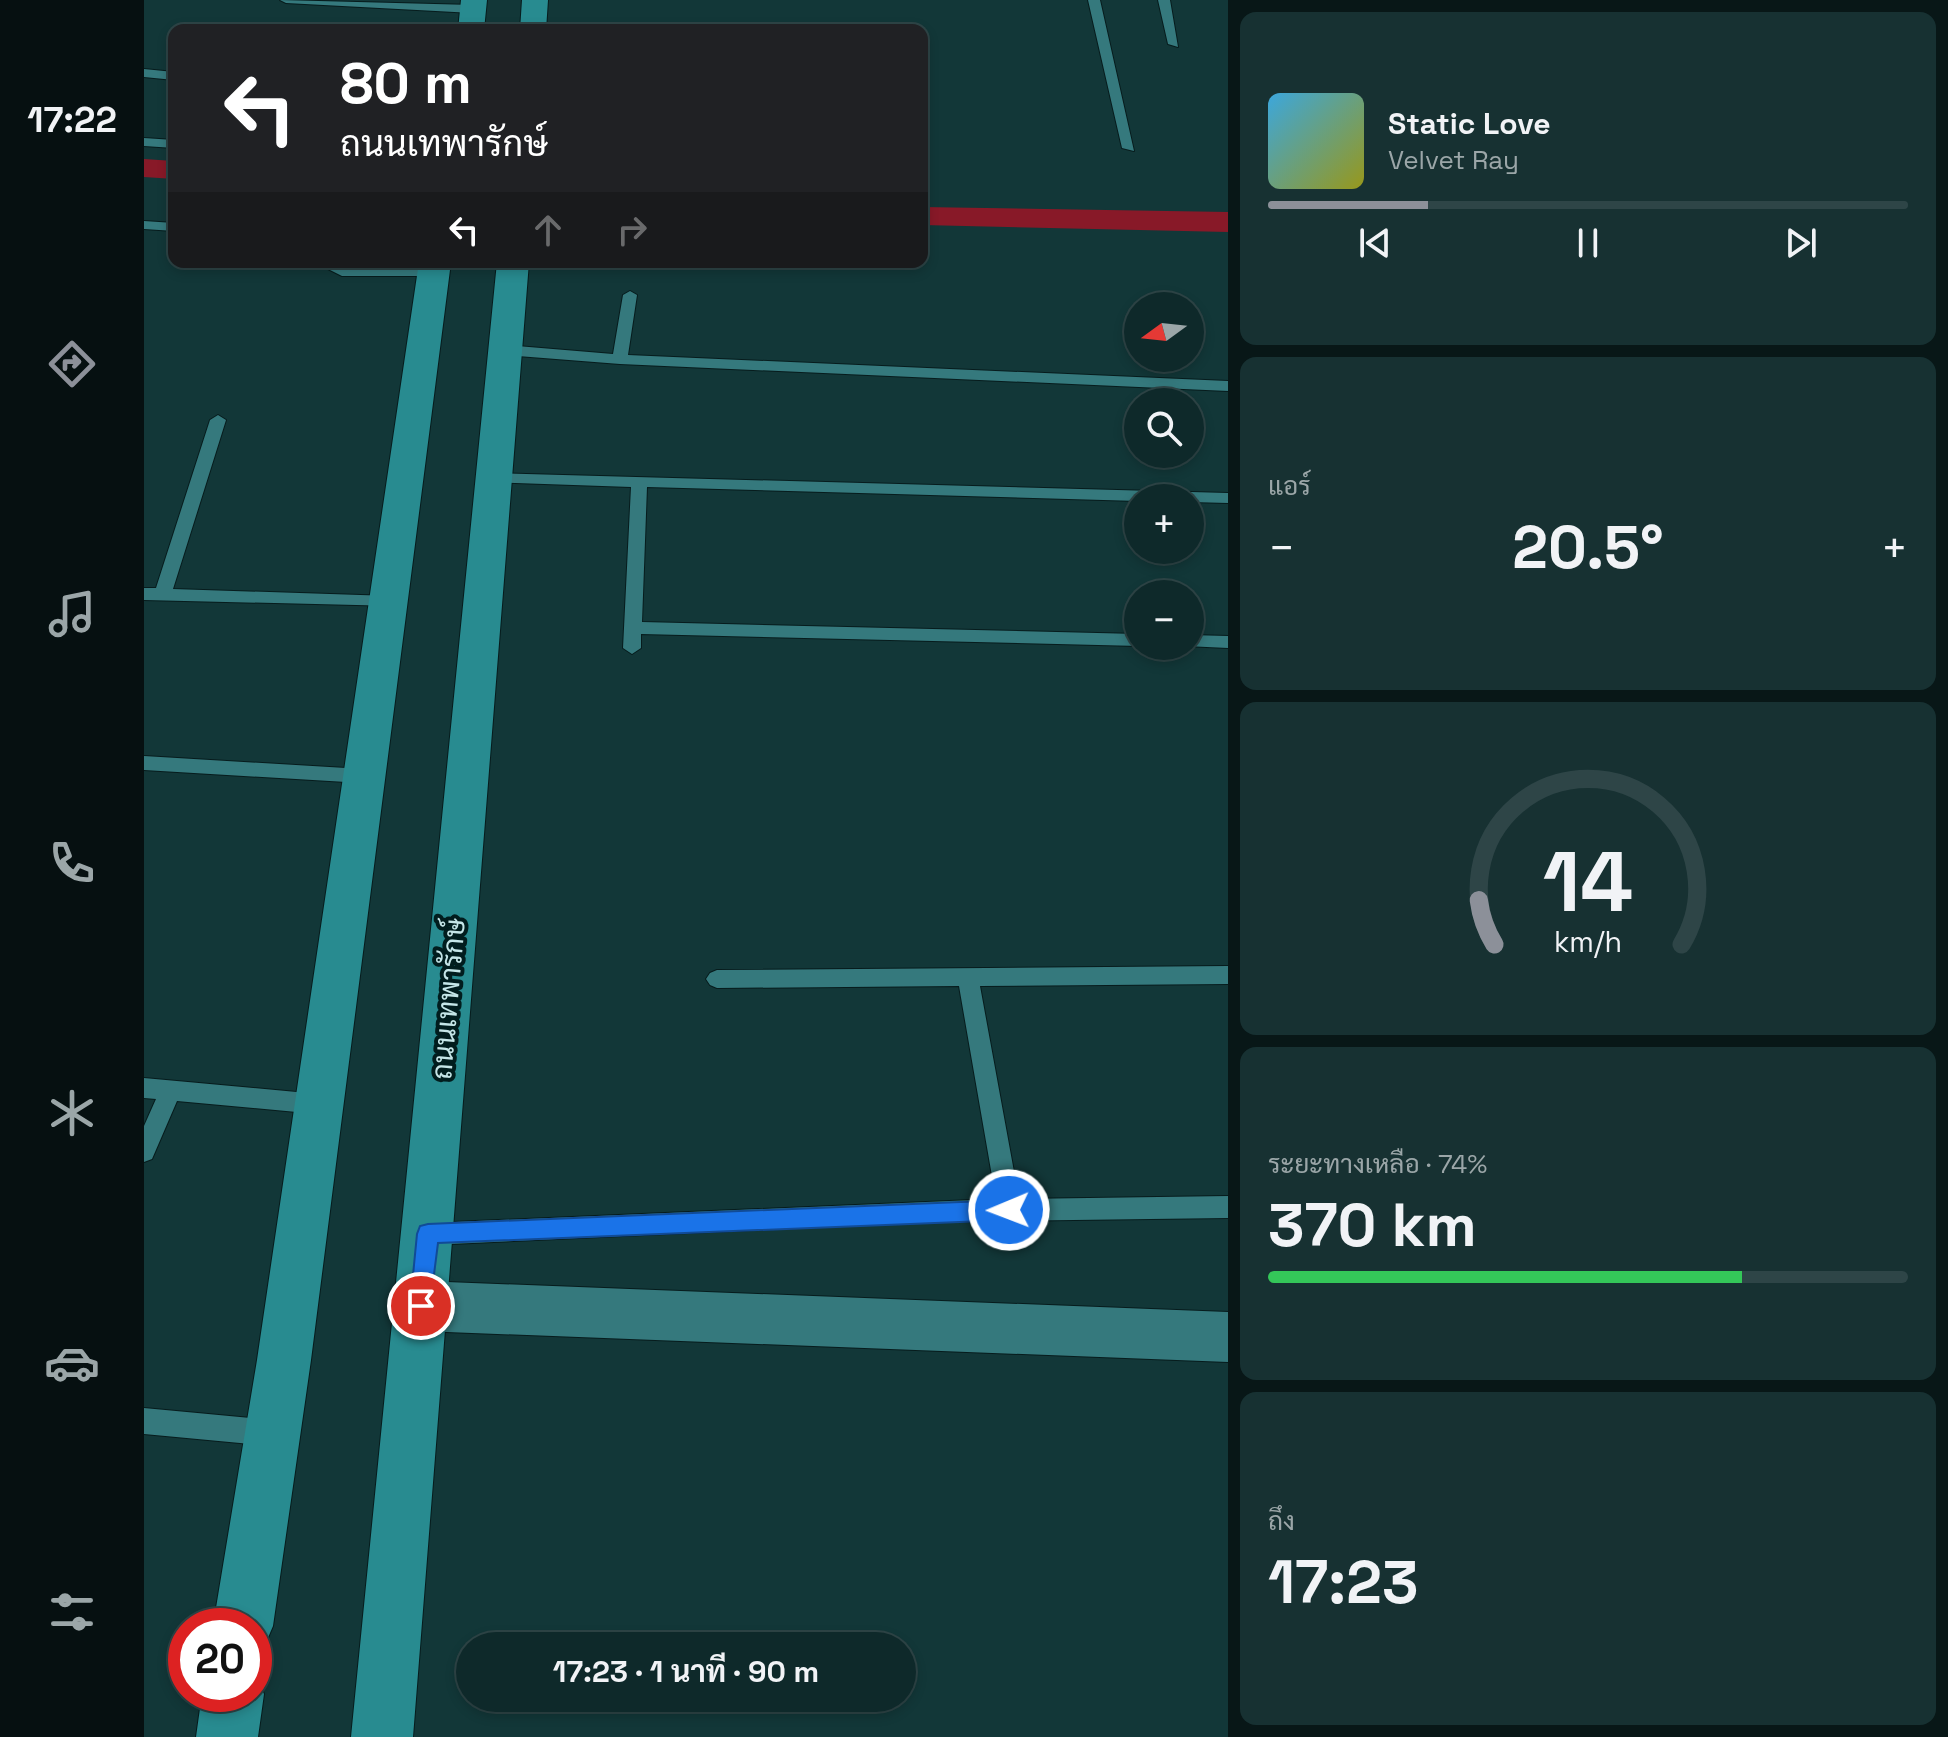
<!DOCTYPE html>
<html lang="th">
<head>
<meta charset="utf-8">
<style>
	body { margin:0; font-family:"Space Grotesk",Sarabun,sans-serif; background:#173132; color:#f1f3f6; height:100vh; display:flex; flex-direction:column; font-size:30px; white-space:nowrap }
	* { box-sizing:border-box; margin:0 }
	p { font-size:26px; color:#9ba6a8 }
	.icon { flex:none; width:44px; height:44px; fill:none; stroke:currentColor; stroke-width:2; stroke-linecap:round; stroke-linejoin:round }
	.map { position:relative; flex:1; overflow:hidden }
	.drawer { display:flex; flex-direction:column; gap:12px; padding:12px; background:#081717; width:720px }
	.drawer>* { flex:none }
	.top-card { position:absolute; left:24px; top:24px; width:760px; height:244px; border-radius:16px; box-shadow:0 4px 12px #0003,0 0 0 2px #2e4547; background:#202124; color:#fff; overflow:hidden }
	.needle { width:52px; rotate:255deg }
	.controls { position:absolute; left:980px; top:292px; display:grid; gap:16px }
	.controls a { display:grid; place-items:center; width:80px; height:80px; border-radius:50%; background:#0e292a; box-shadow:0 4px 12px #0003,0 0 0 2px #2e4547; font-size:40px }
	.speed { position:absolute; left:24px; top:1608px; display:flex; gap:16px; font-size:40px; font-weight:700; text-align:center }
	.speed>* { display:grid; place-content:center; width:104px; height:104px; border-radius:50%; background:#0e292a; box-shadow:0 4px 12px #0003,0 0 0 2px #2e4547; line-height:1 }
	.speed .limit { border:12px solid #d22; background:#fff; color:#111 }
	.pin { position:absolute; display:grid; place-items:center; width:68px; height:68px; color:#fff; margin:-34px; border:4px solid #fff; border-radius:50%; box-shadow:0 2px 8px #0007 }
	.me { position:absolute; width:88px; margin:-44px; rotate:269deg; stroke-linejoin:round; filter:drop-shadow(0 0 6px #0008) }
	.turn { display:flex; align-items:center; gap:28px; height:168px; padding:0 40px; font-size:36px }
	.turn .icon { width:104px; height:104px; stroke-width:2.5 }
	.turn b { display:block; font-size:56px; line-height:68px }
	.lanes { display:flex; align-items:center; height:76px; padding:0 40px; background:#0003; justify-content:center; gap:40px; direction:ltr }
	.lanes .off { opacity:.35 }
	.big { font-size:60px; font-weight:700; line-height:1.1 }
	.drawer .tile { flex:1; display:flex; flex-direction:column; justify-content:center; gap:12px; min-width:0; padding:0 28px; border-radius:16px; background:#173132 }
	.drawer .dial { align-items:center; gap:0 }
	.dial svg { height:208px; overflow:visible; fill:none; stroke:#2e4547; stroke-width:7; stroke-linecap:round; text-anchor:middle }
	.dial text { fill:#f1f3f6; stroke:none }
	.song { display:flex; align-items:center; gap:24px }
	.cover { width:96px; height:96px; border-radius:12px; background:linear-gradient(135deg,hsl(200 70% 55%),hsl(60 70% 35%)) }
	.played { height:8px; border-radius:4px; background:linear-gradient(90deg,#8c9099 25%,#2e4547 25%) }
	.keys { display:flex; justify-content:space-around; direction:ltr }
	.heat { display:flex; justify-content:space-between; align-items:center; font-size:44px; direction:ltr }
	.charge { height:12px; border-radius:6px; background:linear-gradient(90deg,#34c759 74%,#2e4547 0) }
	.trip { position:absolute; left:312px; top:1632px; width:460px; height:80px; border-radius:40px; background:#0e292a; box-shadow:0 4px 12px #0003,0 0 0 2px #2e4547; font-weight:700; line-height:80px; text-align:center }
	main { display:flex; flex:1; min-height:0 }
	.tab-bar { display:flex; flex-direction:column; width:144px; justify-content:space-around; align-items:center; background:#061011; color:#9ba6a8 }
	.tab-bar .icon { width:56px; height:56px }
	.tab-bar .on { color:#8c9099 }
	.tab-bar b { font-size:36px; color:#f1f3f6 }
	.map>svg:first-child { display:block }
</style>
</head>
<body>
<main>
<nav class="tab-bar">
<b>17:22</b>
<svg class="icon on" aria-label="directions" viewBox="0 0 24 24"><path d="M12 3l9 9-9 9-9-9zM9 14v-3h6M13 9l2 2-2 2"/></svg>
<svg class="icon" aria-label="music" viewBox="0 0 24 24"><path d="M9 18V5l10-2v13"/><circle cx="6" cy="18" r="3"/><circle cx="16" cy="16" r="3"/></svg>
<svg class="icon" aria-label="phone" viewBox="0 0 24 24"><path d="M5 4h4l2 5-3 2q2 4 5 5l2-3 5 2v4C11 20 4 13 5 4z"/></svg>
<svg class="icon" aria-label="climate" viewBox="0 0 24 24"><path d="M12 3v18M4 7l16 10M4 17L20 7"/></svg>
<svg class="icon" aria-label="car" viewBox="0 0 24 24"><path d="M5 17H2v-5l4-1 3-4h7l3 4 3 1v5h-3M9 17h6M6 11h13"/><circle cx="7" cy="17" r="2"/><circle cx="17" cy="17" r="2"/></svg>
<svg class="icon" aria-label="filters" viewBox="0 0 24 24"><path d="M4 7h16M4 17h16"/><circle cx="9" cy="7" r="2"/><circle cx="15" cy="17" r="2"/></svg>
</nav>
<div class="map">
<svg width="1084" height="1737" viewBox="0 0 1084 1737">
	<rect width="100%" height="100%" fill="#123738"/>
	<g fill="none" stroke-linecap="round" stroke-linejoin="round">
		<path fill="#881928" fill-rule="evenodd" d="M0,159L30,161V179L0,177Z
			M778,207L1084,212V232L778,225Z"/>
		<defs>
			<path id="lane" d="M136,0L329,5L335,9L329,13L142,3Z
				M944,0H956L990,151L978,148Z
				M1014,0H1026L1034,47L1024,44Z
				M0,69L30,72V80L0,77Z
				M0,138L30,140V148L0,146Z
				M0,221L30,223V231L0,229Z
				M170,262H188L200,268H290L297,272L290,276H198Z
				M486,291L493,295L484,355L1084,381V391L476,364L361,355L353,350L361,345L469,354L479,295Z
				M74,415L82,420L29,589L247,596L256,602L253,606L0,600V588H12L66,420Z
				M348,473L1084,493V503L1046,502V498H994V501L503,487L498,622L994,634L995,646L497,634V648L488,654L479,648L487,487L342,482V474Z
				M1046,635L1084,636V648L1041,646H1046Z
				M0,756L219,769L229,776L219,783L0,770Z
				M1084,966V984L836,986L875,1199L1084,1196V1218L781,1222L285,1245L277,1242L273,1234L277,1226L285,1223L852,1199L815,986L573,988L566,985L562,979L566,973L573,970Z
				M0,1078L174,1094L182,1097L185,1104L182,1111L174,1114L33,1101L8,1159L0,1162V1126L12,1099L0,1098Z
				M0,1408L127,1420L136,1424L140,1433L136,1442L127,1446L0,1434Z"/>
			<path id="street" d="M277,1281L1084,1312V1362L277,1331L259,1323L252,1306L259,1289Z"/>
			<path id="primary" d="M317,0H343L340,30H314Z
				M378,0H404L402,30H376Z
				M275,262H307L167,1360L129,1626L120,1647L110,1651V1626H69L113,1360Z
				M353,262H385L269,1737H207Z
				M110,1672L120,1694L114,1737H52L58,1694H110Z"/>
		</defs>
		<use href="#lane" stroke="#071c1d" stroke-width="2"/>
		<use href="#street" stroke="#071c1d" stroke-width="2"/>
		<use href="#primary" stroke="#071c1d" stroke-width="2"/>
		<use href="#lane" fill="#35797d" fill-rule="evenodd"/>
		<use href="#street" fill="#35797d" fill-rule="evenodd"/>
		<use href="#primary" fill="#288b90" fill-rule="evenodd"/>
	</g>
	<path fill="#1a73e8" stroke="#114b97" stroke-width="2" d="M865,1200L873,1203L876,1210L873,1217L865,1220L294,1243L285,1314L277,1317L269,1314L266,1306L273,1234L276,1226L284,1224Z"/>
	<g text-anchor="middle" stroke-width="8" stroke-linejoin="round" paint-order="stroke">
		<g font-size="28" fill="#c5e6e8" stroke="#011d1e">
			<text transform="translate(304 999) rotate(-85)" y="10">ถนนเทพารักษ์</text>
		</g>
	</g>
</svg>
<div class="controls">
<a><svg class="needle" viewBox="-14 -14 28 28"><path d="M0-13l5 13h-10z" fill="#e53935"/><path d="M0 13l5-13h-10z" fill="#9ba6a8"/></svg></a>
<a><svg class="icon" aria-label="search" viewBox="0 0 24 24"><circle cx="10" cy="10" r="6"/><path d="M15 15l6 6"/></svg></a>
<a>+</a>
<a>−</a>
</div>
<div class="speed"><div class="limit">20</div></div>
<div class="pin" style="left:277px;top:1306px;background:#d93025"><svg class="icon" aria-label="arrive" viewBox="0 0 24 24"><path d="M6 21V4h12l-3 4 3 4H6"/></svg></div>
<svg class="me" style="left:865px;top:1210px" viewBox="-20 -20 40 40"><circle r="17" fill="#1a73e8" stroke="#fff" stroke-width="3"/><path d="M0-11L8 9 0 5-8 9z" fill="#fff"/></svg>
<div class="trip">17:23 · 1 นาที · 90 m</div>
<div class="top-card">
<div class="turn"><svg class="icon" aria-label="left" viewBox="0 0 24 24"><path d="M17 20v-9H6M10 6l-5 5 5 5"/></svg><div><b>80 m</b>ถนนเทพารักษ์</div></div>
<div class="lanes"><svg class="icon" aria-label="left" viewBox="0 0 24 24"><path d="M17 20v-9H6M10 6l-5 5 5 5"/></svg><svg class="icon off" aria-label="ahead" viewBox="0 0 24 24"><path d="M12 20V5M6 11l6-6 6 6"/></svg><svg class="icon off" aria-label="right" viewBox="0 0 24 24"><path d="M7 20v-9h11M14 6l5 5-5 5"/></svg></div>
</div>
</div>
<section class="drawer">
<div class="tile">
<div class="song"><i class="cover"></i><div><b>Static Love</b><p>Velvet Ray</p></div></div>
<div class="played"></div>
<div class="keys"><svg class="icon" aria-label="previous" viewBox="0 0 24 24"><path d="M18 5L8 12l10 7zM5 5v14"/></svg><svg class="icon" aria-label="pause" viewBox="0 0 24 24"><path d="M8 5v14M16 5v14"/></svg><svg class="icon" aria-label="next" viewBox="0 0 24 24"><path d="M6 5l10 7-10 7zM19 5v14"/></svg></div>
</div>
<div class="tile"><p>แอร์</p>
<div class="heat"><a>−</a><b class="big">20.5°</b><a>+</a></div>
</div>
<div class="tile dial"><svg viewBox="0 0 100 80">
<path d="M14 69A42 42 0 1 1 86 69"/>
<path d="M14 69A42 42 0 0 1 8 52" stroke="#8c9099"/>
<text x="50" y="56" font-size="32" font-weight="700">14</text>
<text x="50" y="72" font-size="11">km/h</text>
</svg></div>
<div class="tile"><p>ระยะทางเหลือ · 74%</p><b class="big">370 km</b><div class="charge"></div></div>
<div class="tile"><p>ถึง</p><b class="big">17:23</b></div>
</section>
</main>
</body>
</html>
